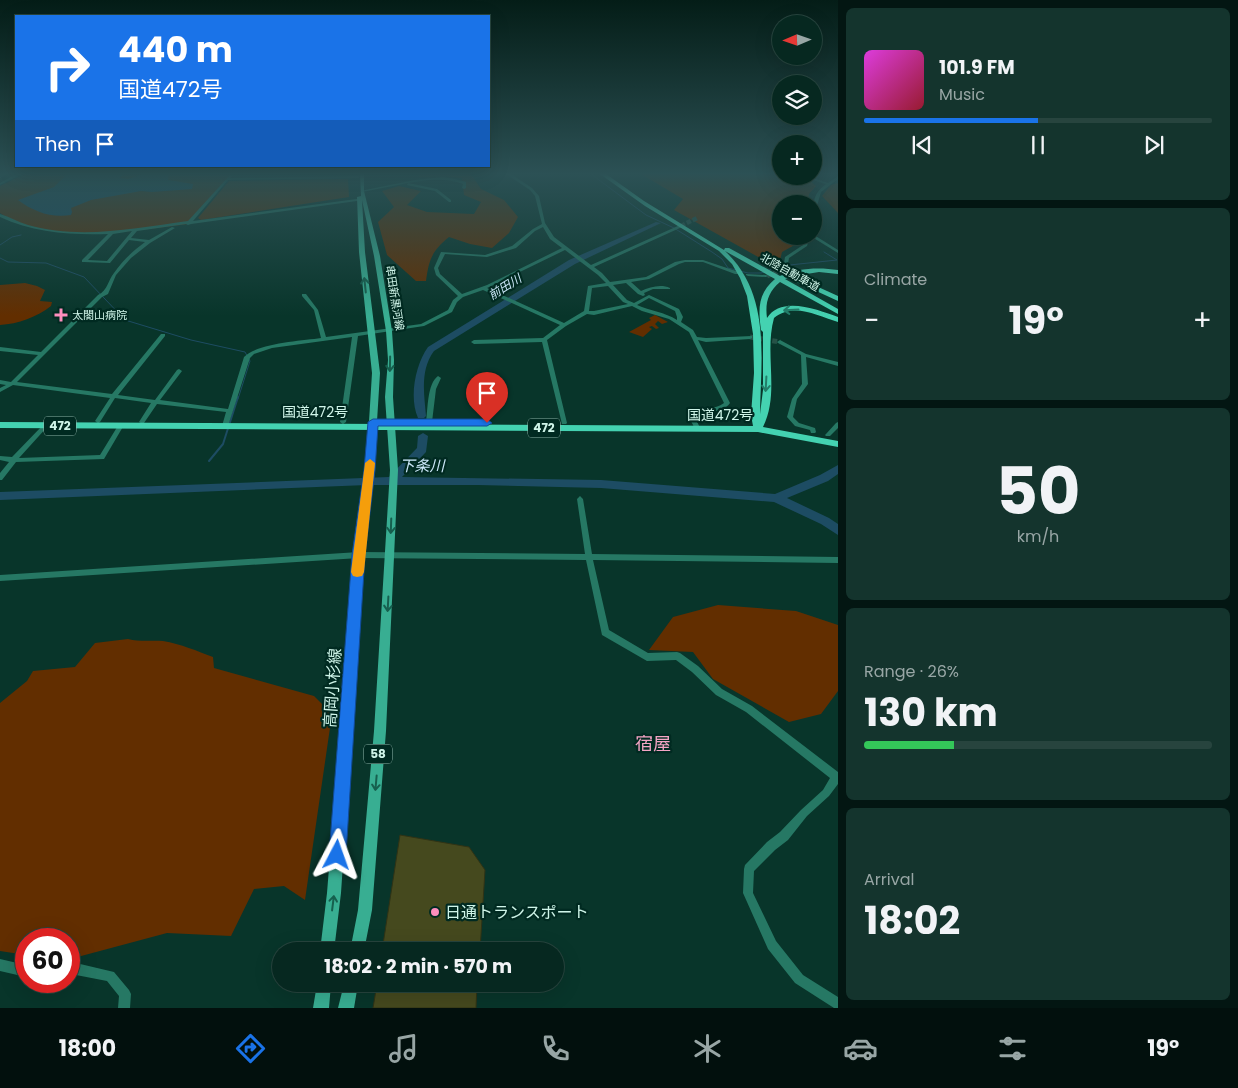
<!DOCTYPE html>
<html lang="en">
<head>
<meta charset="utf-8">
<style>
	body { margin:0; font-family:Poppins,"Noto Sans JP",sans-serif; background:#14342d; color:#f1f3f6; height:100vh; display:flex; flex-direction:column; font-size:19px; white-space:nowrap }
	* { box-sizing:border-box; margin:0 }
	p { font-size:16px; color:#98a6a5 }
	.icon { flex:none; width:28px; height:28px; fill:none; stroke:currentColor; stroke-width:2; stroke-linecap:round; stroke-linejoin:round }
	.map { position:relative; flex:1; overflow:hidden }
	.panel { display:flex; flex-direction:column; gap:8px; padding:8px; background:#031612; width:400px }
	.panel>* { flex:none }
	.hud { position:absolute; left:15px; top:15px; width:475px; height:152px; border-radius:0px; box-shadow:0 5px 20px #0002,0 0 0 1px #27443e; background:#1a73e8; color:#fff; overflow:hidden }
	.needle { width:32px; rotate:268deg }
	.buttons { position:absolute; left:772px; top:15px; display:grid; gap:10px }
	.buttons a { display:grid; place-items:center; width:50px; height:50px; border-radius:50%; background:#062820; box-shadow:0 5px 20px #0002,0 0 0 1px #27443e; font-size:25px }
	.speed { position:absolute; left:15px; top:928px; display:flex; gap:10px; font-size:25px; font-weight:700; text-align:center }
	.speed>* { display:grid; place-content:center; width:65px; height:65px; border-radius:50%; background:#062820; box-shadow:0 5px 20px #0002,0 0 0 1px #27443e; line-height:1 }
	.speed .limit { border:8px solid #d22; background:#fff; color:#111 }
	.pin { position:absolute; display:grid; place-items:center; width:42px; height:42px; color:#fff; margin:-51px -21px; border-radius:50% 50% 50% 0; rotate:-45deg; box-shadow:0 0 5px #0007 }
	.pin .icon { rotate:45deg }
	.me { position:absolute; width:55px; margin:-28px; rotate:4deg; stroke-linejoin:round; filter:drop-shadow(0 0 4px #0008) }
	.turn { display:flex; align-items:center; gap:18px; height:105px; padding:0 20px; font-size:22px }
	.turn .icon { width:65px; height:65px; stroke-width:2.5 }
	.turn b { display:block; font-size:35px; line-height:42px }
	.then { display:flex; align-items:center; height:48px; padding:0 20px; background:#0003; gap:10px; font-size:19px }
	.big { font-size:38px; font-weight:700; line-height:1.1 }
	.panel .card { flex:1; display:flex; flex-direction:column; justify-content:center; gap:8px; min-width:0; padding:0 18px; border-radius:8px; background:#14342d }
	.panel .dial { align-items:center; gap:0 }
	.dial b { font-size:65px; line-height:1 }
	.song { display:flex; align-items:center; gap:15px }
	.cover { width:60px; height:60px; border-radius:8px; background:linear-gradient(135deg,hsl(300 70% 55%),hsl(350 70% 35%)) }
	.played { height:5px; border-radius:2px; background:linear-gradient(90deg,#1a73e8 50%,#27443e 50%) }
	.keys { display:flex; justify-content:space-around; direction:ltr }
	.heat { display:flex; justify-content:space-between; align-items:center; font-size:28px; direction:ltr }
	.charge { height:8px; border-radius:4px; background:linear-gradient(90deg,#34c759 26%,#27443e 0) }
	.trip { position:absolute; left:272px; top:942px; width:292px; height:50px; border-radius:25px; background:#062820; box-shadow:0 5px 20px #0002,0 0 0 1px #27443e; font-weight:700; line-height:50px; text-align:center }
	.dock { display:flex; height:80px; justify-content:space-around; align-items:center; background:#02100d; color:#98a6a5 }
	.dock .icon { width:35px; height:35px }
	.dock .current { color:#1a73e8 }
	.dock b { font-size:22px; color:#f1f3f6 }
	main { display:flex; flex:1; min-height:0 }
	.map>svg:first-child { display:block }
</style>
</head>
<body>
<main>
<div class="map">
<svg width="838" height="1008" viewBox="0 0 838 1008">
	<rect width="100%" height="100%" fill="#08352a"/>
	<path fill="#622e00" d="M25,174H232L188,224C135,231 46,245 0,213V186Z
		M420,174H471L481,189L504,200L518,217L509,233L492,248L470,244L449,237C432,251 429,259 426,281H416L387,255L378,222L394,207L382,191L399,186L421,191L407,205L427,212L474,214L481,202L464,195L462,178L444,176L419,177Z
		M641,174H781V176C794,176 807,176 816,186L809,194L807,204H781V236H802L800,242L782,252L779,264L769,263L674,210L683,199Z
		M348,179L349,197L201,220L198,218L229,181Z
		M838,183V213L822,196L831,185Z
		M25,283L37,286L45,290L40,301L52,302L51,306C37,317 18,324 0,325V285Z
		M655,315L668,322L662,324L658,321L655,324L659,328L656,329L652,326L649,327L652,329L643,337L629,332L651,320L649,318Z
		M718,605L796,611L838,625V691L821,714L789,722L713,679L693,652L649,650L673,617Z
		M128,639C140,642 152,640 163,641C181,644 197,651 213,657L214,668L314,696L332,714L305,900L284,886L254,889L231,936L167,933L70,959H69V939H26V955L0,951V703L27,681L33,671L75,667L95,643Z"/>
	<path fill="#1d4c63" d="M67,174H123L120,178L128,179L143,174H169L168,180L193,184L192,189L152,192L141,191L91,200L71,208L72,212L71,215C51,218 34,212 18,200L54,187Z"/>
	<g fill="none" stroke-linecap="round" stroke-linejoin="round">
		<path stroke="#1d4c63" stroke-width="1" d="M591,174L646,215L674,228L712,252L722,259L728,268L748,273H761L780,266L837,260L824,252
			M0,245L12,237L21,235
			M0,258L8,262L46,263L84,277L125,320L191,340L245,352L250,361L238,399"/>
		<path stroke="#1d4c63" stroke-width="2" d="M209,461L223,444L238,397"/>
		<path fill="#1d4c63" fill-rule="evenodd" d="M656,222L661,223L575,264L434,351C420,370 424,393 426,416L424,418H418C409,398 415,365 428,347L569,260Z
			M423,433L428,436L426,452L402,477L601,480L775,494L820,475L838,465V474L828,481L787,498L829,518L838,524V535L821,524L774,502L601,488L478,485H367L0,500V492L389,477L417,448L418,436Z"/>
	</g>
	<path fill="#45491e" stroke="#303315" d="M400,835L469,847L485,870L480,951H382Z
		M377,984H477L476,1008H373Z"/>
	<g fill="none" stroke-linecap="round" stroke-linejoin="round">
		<path stroke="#265247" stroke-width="4.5" stroke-dasharray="4.5 2" stroke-linecap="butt" d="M681,226L697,218
			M773,274L785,269"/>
		<path stroke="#265247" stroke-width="5" stroke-dasharray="5 2.5" stroke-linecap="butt" d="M767,276L776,272
			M750,337L780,342"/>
		<path fill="#267864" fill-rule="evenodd" d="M2,174H7L0,178V175Z
			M16,174H22L0,185V183Z
			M506,174H511L532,188L539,196L545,223L554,237L591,265L680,225H682V227L594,267L602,273L610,282L646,277L675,262L685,260H703L739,272V274H735L703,262H685L679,264L649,279L631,282L641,291C650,287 661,284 670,288V289H653L644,293L645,295L643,296L638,294L626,283L613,285L627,300L634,303L649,295L679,309L683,317L681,322L693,330L697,337L706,338L752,336V338L750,339L706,342L698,340L730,403C722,414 708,411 696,414L695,417L700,428L699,429H695L689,417L692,412C702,408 715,410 724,403L689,332L669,319L642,311L632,306L594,315L587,314L566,326L547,340L567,423L566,424H562L542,342L474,344L471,342L474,340L543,338L560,325L483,290L463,297L457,302L452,312L424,326L358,336L346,422L343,424L340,422L352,337L272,348L254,354L250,358L228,426L225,428L222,426L226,412L157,404L144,423L142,424L139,422L151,403L115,398L100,422L98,423L95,421L110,398L13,385L0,392V388L6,385L0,384V380L11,382L38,355L0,351V347L41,352L98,295C108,290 108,280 114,273C123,260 133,251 145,242L129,240L110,263L84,262H82V260L108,234C71,235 34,233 0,217V214C10,217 18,222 28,225C80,240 136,228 188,221L230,175L232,176L230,178L359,176L360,177L358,178L228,180L193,221L364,198L366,199L364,200L191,224L188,225L186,224L137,231L131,238L149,240L172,227L175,228L150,243L131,258L116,275L108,294L102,297L17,382L112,394L161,334H165V336L118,395L155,400L177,370L179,369L182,371L160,400L228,409L244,357C258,343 301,341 321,338L314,310L302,296V294H306L318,310L326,337L421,324L448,310L453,300L458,296L436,275L434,268L441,252L485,255L512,246L533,229L542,224L535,196L530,190ZM543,227L550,239L562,248L487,285L462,294L440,274L438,268L445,254L487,257L516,248L535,231ZM132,231L107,261L88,260L113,234ZM565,250L598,275L606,283L588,286L584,311L564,323L487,288ZM608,286L623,302L628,304L594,311H589L592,288ZM649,298L675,311L677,317V320C665,312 650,311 637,305Z
			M800,176H807L828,183L838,176V179L821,192L816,209L814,210C813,198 816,192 826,184Z
			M443,177L455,179L466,182V188L464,189L462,188L463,184C445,177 426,180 408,183L437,189L451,200V202H449L435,191L407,185L408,183L362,192L360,191L415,180Z
			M814,235L838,250V253L812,237Z
			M806,236H810L807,246L789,258L787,269L783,270L785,257L803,245Z
			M746,274L766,275L768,276L766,277L748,276L746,275Z
			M780,340L806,354L838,362V366L806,357L808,384L797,399L793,417L799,423L815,428L816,432L815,433H811L810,430L795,426L787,417L792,399L802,384L801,355L778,343L777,342Z
			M438,376L441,378L436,389L432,422L429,424L426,422C428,409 427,384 438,376Z
			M838,422V428L830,436H826L825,435L826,434L836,423Z
			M121,423L124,425L104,459L16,462L2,480H0V473L9,462L0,460V456L12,457L43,425L45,424L48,426L19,458L100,455L119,424Z
			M580,496L583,499L592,554L838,557V563L593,560L609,630L648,653L677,652L680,653L698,666L722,689L752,706L838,772V784L829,796L807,816L788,840L775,850L754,871L753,893L776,941L803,975L838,997V1008H834L795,983L768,949L743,893L744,869L745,865L767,842L780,832L801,810L823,790L830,778L746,712L716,695L692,672L676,660L647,661L602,635L586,560L359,558L0,581V575L359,552L585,554L577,499Z
			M0,959L26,965V977L0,971Z
			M76,963L114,972L129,990L131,994L130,1008H118L119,996L107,981L76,975L69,976V964Z"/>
		<path fill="#38ae92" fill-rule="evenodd" d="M360,174H364V191L380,256L392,331L394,360L393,397L398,470L386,731L372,910L364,951H350L358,910L374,731L390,470L385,397L388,360L386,331L374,256L362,200L365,252L380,373L374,470L364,555L341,893L334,951H320L327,893L354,555L366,470L372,373L359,252L357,197L361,196Z
			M317,984H331L329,1008H313Z
			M344,984H358L354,1008H338Z"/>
		<path fill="#44d2b1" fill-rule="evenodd" d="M600,174H606L644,201L724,250L725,248H729L780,276C797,268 819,267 838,270V274L819,272L794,276L838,296V301L788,278L785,279L838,309V314L780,282C768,292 765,303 767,318C781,295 819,310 838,317V322C817,316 794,302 774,318C764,354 780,393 763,427L838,441V447L758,432L0,428V422L753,426L751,415L754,373L753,334L747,296L740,278L732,264L719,251L645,206ZM725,251L775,279C758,293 758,309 761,330L763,332V390L760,414C761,357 771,294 725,251Z"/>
	</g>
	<defs><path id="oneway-shaft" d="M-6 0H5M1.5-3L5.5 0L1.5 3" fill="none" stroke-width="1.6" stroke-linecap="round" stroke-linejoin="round" transform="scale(1.25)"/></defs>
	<g stroke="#165f4e">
		<use href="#oneway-shaft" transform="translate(365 285) rotate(-96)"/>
		<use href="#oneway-shaft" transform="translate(390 364) rotate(91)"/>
		<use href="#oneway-shaft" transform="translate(391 526) rotate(92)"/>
		<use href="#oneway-shaft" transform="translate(388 604) rotate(93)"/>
		<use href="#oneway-shaft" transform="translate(376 783) rotate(95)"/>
		<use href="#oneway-shaft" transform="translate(333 903) rotate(-83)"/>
	</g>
	<g stroke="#227e69">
		<use href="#oneway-shaft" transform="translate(791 310) rotate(177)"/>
		<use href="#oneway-shaft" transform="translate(766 384) rotate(93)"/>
	</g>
	<linearGradient id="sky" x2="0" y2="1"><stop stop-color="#041d17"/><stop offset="0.55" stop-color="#2c5155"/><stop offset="1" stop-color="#2c5155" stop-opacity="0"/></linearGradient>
	<rect width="838" height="316" fill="url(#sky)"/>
	<path fill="#1a73e8" stroke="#114b97" d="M373,419H487L492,423L487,426H378L375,470L365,555L346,855L343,861L337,864L331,861L329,855L352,555L364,470L368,422Z"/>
	<path fill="#f59e0b" d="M370,459L375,463L364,572L362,576L357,577L353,576L351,572L365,463Z"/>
	<g fill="#fe8ebe" stroke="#002a21" stroke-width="2">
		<path d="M58.5 307.5h5v5h5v5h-5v5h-5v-5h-5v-5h5z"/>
		<circle cx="435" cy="912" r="5"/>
	</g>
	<g text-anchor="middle" stroke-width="4.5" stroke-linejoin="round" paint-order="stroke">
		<g font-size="11" fill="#cff5e9" stroke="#002a21">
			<text transform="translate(790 272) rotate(29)" y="4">北陸自動車道</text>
			<text transform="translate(395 298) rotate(81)" y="4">串田新黒河線</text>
		</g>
		<g font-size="11" fill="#cff5e9" stroke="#002a21" text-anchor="start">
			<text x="72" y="319">太閤山病院</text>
		</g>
		<g font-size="12" font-style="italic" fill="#cce8f9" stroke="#002a21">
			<text transform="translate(505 287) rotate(-32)" y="4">前田川</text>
		</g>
		<g fill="#002a21" stroke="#91b8ad" stroke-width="1">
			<rect x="44" y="416.5" width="32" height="19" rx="4"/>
			<rect x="528" y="418.5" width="32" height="19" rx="4"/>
			<rect x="364" y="744.5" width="28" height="19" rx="4"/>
		</g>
		<g font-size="12" font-weight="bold" fill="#cff5e9">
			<text x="60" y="430">472</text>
			<text x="544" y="432">472</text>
			<text x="378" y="758">58</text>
		</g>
		<g font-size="14" fill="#cff5e9" stroke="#002a21">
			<text x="315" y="417">国道472号</text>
			<text x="720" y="420">国道472号</text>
		</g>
		<g font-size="15" font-style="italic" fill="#cce8f9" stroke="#002a21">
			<text x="422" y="471">下条川</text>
		</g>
		<g font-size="16" fill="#cff5e9" stroke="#002a21">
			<text transform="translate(332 688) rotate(-86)" y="6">高岡小杉線</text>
		</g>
		<g font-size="16" fill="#cff5e9" stroke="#002a21" text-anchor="start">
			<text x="445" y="918">日通トランスポート</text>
		</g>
		<g font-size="18" fill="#f4a5c5" stroke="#002a21">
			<text x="653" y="750">宿屋</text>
		</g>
	</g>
</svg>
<div class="buttons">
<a><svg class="needle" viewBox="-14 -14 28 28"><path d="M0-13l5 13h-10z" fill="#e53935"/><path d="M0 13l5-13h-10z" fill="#98a6a5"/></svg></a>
<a><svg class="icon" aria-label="layers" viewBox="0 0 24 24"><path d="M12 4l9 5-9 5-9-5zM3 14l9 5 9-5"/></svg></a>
<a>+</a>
<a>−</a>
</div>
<div class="speed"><div class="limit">60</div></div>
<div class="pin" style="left:487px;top:423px;background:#d93025"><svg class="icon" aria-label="arrive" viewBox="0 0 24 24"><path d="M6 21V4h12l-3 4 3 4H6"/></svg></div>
<svg class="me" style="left:337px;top:855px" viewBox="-20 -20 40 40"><path d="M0-17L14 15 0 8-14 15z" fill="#1a73e8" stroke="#fff" stroke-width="4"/></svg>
<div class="trip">18:02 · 2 min · 570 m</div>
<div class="hud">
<div class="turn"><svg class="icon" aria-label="right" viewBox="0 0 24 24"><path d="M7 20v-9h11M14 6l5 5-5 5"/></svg><div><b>440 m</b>国道472号</div></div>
<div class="then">Then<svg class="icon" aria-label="arrive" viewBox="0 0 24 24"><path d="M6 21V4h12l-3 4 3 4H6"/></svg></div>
</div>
</div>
<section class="panel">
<div class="card">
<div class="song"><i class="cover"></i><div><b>101.9 FM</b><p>Music</p></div></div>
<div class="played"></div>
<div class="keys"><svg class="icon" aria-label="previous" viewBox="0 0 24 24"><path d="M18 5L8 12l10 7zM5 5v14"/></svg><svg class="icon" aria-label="pause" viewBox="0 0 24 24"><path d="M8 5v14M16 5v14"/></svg><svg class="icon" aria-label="next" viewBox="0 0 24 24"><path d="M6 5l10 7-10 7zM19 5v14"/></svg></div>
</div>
<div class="card"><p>Climate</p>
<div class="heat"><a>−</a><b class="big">19°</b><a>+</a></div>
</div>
<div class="card dial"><b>50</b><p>km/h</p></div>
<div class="card"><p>Range · 26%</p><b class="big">130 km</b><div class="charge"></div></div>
<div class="card"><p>Arrival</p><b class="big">18:02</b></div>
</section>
</main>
<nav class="dock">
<b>18:00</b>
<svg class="icon current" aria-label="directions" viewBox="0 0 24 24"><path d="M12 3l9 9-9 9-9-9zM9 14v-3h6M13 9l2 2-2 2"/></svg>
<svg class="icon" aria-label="music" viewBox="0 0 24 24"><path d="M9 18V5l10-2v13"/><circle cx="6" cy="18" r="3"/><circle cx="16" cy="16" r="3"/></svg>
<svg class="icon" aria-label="phone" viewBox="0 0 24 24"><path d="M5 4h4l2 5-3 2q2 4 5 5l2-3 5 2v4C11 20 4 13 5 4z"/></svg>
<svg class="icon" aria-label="climate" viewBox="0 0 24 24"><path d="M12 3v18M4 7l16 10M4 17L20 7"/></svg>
<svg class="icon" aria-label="car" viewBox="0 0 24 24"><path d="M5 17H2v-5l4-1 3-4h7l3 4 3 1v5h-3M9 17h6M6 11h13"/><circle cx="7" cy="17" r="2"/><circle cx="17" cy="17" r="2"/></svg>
<svg class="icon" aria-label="filters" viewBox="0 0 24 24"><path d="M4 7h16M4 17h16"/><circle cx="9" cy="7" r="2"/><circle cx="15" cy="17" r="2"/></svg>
<b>19°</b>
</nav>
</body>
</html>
